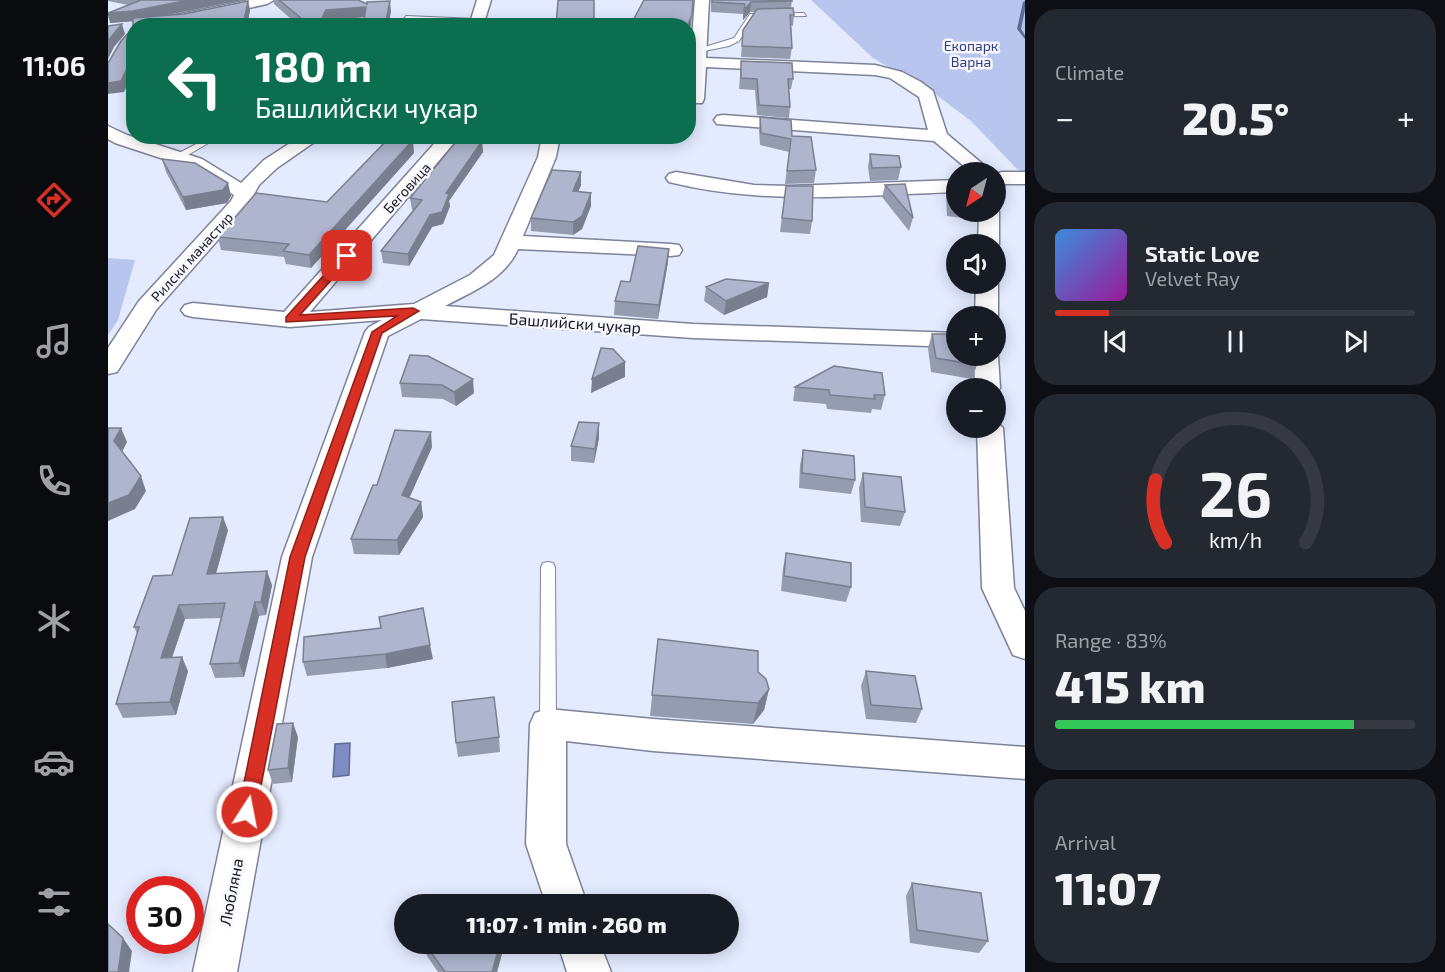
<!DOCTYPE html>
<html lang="en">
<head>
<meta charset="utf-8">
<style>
	body { margin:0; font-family:"Exo 2",sans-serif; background:#242831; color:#f1f3f6; height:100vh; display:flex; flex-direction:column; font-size:22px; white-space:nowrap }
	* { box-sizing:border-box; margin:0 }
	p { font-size:20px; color:#9ea1a6 }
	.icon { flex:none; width:33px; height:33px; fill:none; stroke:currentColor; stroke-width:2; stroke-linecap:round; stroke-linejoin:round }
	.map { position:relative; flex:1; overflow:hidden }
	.details { display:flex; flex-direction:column; gap:9px; padding:9px; background:#0d0f14; width:420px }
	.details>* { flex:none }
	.guide { position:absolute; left:18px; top:18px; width:570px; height:126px; border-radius:24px; box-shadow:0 3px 15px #0003; background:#0b6e4f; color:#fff; overflow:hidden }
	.needle { width:39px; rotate:216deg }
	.controls { position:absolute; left:838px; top:162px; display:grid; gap:12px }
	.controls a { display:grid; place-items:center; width:60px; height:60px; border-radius:50%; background:#171b24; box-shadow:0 3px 15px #0003; font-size:30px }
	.speed { position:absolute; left:18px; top:876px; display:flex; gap:12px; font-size:30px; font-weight:700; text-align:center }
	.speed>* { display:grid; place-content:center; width:78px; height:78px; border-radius:50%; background:#171b24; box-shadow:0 3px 15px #0003; line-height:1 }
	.speed .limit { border:9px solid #d22; background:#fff; color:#111 }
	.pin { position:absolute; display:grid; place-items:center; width:51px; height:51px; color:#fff; margin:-26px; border-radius:12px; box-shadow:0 3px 9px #0006 }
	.me { position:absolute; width:66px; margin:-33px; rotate:11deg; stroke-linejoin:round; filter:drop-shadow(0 0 4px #0008) }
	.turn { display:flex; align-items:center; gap:21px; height:126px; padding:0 30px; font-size:27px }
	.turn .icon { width:78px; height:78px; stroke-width:2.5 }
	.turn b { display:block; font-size:42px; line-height:51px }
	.big { font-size:45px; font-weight:800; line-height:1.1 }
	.details .tile { flex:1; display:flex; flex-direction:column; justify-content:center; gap:9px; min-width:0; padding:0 21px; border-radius:24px; background:#242831 }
	.details .dial { align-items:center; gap:0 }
	.dial svg { height:156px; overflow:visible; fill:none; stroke:#363941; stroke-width:7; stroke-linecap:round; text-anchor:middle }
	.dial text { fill:#f1f3f6; stroke:none }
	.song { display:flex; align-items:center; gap:18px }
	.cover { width:72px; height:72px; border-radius:9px; background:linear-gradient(135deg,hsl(210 70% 55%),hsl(300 70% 35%)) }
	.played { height:6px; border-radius:3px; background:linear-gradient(90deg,#d93025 15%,#363941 15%) }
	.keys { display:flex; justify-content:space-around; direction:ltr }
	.heat { display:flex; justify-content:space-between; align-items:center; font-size:33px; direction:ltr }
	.charge { height:9px; border-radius:4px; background:linear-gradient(90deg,#34c759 83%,#363941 0) }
	.trip { position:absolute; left:286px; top:894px; width:345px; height:60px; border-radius:30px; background:#171b24; box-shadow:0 3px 15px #0003; font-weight:800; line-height:60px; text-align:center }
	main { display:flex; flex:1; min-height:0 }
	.menu { display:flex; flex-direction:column; width:108px; justify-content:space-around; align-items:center; background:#090b0e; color:#9ea1a6 }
	.menu .icon { width:42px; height:42px }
	.menu .active { color:#d93025 }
	.menu b { font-size:27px; color:#f1f3f6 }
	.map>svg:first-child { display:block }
</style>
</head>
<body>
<main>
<nav class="menu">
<b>11:06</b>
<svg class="icon active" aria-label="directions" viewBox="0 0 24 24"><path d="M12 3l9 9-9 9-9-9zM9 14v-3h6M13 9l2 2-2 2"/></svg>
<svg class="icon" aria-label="music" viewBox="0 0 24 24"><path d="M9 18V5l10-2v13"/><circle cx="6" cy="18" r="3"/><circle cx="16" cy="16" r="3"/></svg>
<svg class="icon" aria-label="phone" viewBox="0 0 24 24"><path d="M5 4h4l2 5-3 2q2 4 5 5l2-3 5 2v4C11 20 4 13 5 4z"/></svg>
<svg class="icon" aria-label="climate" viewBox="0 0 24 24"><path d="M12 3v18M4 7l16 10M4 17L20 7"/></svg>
<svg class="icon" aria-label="car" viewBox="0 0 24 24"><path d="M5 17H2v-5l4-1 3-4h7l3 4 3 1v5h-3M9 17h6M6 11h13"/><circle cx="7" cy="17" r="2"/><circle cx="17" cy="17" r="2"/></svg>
<svg class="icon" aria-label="filters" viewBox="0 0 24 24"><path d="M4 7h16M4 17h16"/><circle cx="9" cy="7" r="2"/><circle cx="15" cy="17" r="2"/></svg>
</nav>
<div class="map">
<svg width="917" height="972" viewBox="0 0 917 972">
	<rect width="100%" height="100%" fill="#e4ebff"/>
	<path fill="#b8c5ef" d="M703,0H917V173L909,169L863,121L827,94L765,58Z
		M0,258L27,260L10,320L0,335Z"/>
	<path fill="#7e8ec5" stroke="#5e6a93" stroke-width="1.5" d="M242,743L241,775L225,777L227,744Z"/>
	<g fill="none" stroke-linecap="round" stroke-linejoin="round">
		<path fill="#5e6a93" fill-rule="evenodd" d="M917,1V10L913,29L917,35V39L909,29L915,2Z"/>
		<defs>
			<path id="service" d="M696,13L698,16L646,17L631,41L621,46L591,52L587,50L626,38L642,14Z
				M298,16L368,19L371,21L368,23L296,19Z
				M95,136H103L104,141L73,159H67V155L96,140Z
				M440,562L445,563L447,567L448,724L446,729L440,731L434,729L432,724L433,567L435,563Z"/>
			<path id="minor" d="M141,0H166L159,4L59,26H26L33,22Z
				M369,0H383L375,26H361Z
				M587,0H601L598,58L767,65L794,72L813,82L825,91L839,134L884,172H863L826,141L609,124L606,120L609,116L615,115L820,130L811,97L782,78L767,75L598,67L596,99L594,103H582L580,87Z
				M0,126L19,135L94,159L133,183L156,160L193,136H215L169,168L151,185L139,207L48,310L9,372L0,374V348L31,301L123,201L126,195L80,167L7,143L0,139Z
				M333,136H352L202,312L306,304L362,275L386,255L430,157L434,136H452L448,157L415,236L563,244L571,245L574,250L571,255L563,256L410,249C397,279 364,292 337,306L585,324L849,333V347L585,338L313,319L280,336L204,557L129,972H85L174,557L257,332L261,327L274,320L182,327L85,317L77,315L73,310L77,305L85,303L176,312Z
				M568,172L646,185L681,186L849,180V192C753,195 656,206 561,182L558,178L561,174Z
				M894,172H917V184H897L888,187V174Z
				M888,208L891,212V244L888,248V244H870L871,212H888Z
				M888,281L890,284V316L888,318V316H867L868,284H888Z
				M888,353L890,356L892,388L888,394V388H867L866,356H888Z
				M888,421L895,428L906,588L917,611V659L905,655L874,588L869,428H888Z
				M440,709L545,719L917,747V779L545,751L458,741V844L479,904H438L418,844L422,724L427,713Z
				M450,944H492L503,972H459Z"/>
		</defs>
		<use href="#service" stroke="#7c8399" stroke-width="2"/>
		<use href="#minor" stroke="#7c8399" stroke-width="3"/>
		<use href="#service" fill="#fff" fill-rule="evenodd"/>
		<use href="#minor" fill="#fff" fill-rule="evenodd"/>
	</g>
	<path fill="#969cb0" d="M0,0H134L54,16L76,14L140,1L142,10L139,26H26L16,92L25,21L2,23L20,5L0,1Z
		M165,0H250L259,4L283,11L280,26H255L256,17L219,20L216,26H191L166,4Z
		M603,0H684L683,8L686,15L685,26L683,25L684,48L682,59L633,57L635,30L647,12H642L635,20V14L603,12Z
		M633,61L685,79L683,89H681L682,107L681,118L649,115L647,90L631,89Z
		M652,117L684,136L708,170L706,183L677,184L681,152L652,145L651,130Z
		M374,141L375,152L341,201L342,206L335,224L324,227L301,266L275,263L273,251L305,210H304L302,198Z
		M306,153L203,268L178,264L176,257L113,250L110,237L219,202Z
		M762,154L793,167L790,180L762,181L760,167Z
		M54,159L120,183L123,196L119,203L78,210L58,172Z
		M473,172V185L470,192L483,206L474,229L465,235L423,231V218Z
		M849,181V212H865L863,219L839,216L838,195L841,182Z
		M777,185L805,218L801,231L774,197Z
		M678,186L704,221L702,234L672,232Z
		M560,262L550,319L506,315L507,301L522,282Z
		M661,283L659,297L616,315L596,301L598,287Z
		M824,334L869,365L864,379L823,372L820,348Z
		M302,355L366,393L348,406L335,399L294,397L292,383Z
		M687,387L777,395L773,410L764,409L763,413L719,409L718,404L685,401Z
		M491,423V438L486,463L463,461V446Z
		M324,447L301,498L313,502L315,517L291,555L246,554L243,539L269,485Z
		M695,450L747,480L743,494L691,488L692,465Z
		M755,473L797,512L792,526L753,522L751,488Z
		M120,530L108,573L164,585L158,615L151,616L136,677L107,678L102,664L114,618L77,619L64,658L80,671L68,715L15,718L8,704L29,633L26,627L64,575Z
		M678,553L743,587L738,602L673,591L675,568Z
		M196,637L325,659L279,668L199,676L195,662Z
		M550,639L661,689L656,710L645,724L542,716Z
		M758,671L814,709L808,723L758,719L753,686Z
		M190,737L184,782L165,784L160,770Z
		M391,737L392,752L350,757L348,743Z
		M804,883L880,941L871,953L802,943L798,896Z
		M316,944H394L395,950L389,972H330L319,956Z"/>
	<path fill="#7a7f90" d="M81,0H134L28,21L2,23L0,15V13Z
		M140,1L142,10L139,26H135Z
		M282,1L283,11L280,26H277Z
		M643,2L642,12L635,20L636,10Z
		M258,7L259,17L219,20L216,26H210L218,10Z
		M584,15L583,25L580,30V26H579Z
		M14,24L17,34L6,47L0,59V42L3,37Z
		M26,54V72L16,92L0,94V83Z
		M305,140L306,153L203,268L201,255Z
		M374,141L375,152L341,201L342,206L335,224L324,227L301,266L300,254L322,215Z
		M473,172V185L465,204V191Z
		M120,183L123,196L119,203L78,210L75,197Z
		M483,193V206L474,229L465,235V222Z
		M561,249L560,262L550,319L551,305Z
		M661,283L659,297L616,315L618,301Z
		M517,362V377L483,393L484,379Z
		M365,379L366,393L348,406L346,392Z
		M491,423V438L486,463L487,449Z
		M13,428L19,442L12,456L6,441Z
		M323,432L324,447L296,510L294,495Z
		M33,476L38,491L27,509L0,521V503Z
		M313,502L315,517L291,555L289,540Z
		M115,517L120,530L104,588L99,574Z
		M159,571L164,585L158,615L153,602Z
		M147,602L151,616L136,677L131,663Z
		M71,605L77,619L59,672L53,658Z
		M322,645L325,659L279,668L277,654Z
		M74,657L80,671L68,715L62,702Z
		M661,689L656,710L645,724L650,703Z
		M185,723L190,737L184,782L180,768Z
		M15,938L24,951L21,972H10Z
		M392,944H394L395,950L389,972H384Z"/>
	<path fill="#aeb5cd" stroke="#7a7f90" stroke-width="1.5" d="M33,0H81L25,11L0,13Z
		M171,0H250L259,4V2L282,1L277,26H255L258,7L218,10L210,26H191L194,19Z
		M450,0H486V26H448Z
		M536,0H585L584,15L579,26H522Z
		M604,0H684V1L643,2L636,10L637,4L604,2Z
		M140,1L135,26H26V54L13,81L0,83V63L13,41L25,28V18L76,14Z
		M685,8L686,15H682L684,48L634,46L635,30L649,9Z
		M14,24L3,37L0,42V26Z
		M633,61L684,63L685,79H680L682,107L651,105L649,79L633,78Z
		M652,117L683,120L684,136L703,137L708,170L679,171L683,139L653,133Z
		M283,136H300L305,140L201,255L175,251L181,244L110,237L148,193L219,202Z
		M351,138L374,141L338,193L341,194L334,212L322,215L300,254L273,251L314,200L302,198Z
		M762,154L791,156L793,167L764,168Z
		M54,159L87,163L120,183L115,190L75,197Z
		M444,170L473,172L465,191L483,193L474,216L465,222L423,218Z
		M849,181V204L843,203L841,182Z
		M797,184L805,218L777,185Z
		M678,186H705L704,221L674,218Z
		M530,246L561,249L551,305L507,301L513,281L522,282Z
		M618,279L661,283L618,301L598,287Z
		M824,334H849V356H868L869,365L828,358Z
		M493,348L505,349L517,362L484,379Z
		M302,355L320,356L365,379L346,392L334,385L292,383Z
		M726,366L774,373L777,395H766L767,399L722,395L721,390L687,387Z
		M471,422L491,423L487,449L463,446Z
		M0,428H13L6,441L33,476L21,495L0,503Z
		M287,430L323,432L294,495L313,502L289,540L243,539L265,485H269Z
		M695,450L746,456L747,480L694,473Z
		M755,473L793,477L797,512L757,507Z
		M115,517L99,574L159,571L153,602H147L131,663L102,664L117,603L71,605L53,658L74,657L62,702L8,704L31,627H26L45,576L64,575L82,518Z
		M678,553L743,563V587L676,576Z
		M315,608L322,645L277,654L195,662L196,637L273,628L271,617Z
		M550,639L650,651V672L658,679L661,689L650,703L544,695Z
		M758,671L807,676L814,709L763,705Z
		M386,697L391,737L348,743L344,702Z
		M185,723L180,768L160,770L169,724Z
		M804,883L873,893L880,941L809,930Z
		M0,924L15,938L10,972H0Z
		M317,944H392L384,972H337Z"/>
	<path fill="#d93025" stroke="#8d1f18" stroke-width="1.5" d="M239,253L244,256L243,258L192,315L305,308L311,311L274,333L197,557L148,812L146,818L139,821L133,818L130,812L182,557L264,332L289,316L178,322V317L235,254Z"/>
	<g text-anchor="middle" stroke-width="5" stroke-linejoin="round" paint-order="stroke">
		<g font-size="14" fill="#2f3d81" stroke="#f6f8fd">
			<text x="863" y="51">Екопарк<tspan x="863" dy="16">Варна</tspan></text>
		</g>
		<g font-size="14" fill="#14161f" stroke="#f6f8fd">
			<text transform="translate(299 188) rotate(-48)" y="5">Беговица</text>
			<text transform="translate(84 257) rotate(-48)" y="5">Рилски манастир</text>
		</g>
		<g font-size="16" fill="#14161f" stroke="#f6f8fd">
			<text transform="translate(467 323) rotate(4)" y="6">Башлийски чукар</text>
			<text transform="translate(123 892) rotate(-79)" y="6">Любляна</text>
		</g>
	</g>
</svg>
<div class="controls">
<a><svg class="needle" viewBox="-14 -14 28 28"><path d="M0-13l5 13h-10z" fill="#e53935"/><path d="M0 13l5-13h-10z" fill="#9ea1a6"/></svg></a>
<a><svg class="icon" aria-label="sound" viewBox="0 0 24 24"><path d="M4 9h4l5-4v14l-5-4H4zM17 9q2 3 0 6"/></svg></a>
<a>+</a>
<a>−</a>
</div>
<div class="speed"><div class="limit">30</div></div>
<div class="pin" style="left:239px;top:256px;background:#d93025"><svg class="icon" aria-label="arrive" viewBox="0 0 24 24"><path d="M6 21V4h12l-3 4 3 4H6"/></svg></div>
<svg class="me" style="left:139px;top:812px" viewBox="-20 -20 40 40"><circle r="17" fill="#d93025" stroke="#fff" stroke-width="3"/><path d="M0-11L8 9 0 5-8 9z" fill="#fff"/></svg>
<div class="trip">11:07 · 1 min · 260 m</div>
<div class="guide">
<div class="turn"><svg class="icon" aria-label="left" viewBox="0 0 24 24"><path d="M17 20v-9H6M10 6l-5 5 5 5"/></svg><div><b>180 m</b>Башлийски чукар</div></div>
</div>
</div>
<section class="details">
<div class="tile"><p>Climate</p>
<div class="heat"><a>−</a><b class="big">20.5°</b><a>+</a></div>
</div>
<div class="tile">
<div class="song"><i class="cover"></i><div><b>Static Love</b><p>Velvet Ray</p></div></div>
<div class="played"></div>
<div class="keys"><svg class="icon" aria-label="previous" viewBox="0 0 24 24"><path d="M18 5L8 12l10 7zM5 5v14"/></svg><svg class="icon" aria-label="pause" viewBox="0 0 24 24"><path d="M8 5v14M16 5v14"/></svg><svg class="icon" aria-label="next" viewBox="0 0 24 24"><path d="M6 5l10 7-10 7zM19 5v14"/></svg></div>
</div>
<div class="tile dial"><svg viewBox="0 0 100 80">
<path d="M14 69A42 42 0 1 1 86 69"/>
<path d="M14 69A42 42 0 0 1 9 37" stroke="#d93025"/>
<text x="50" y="56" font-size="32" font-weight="700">26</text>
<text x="50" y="72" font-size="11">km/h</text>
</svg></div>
<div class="tile"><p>Range · 83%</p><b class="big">415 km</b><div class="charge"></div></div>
<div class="tile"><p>Arrival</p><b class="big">11:07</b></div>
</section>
</main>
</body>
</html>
